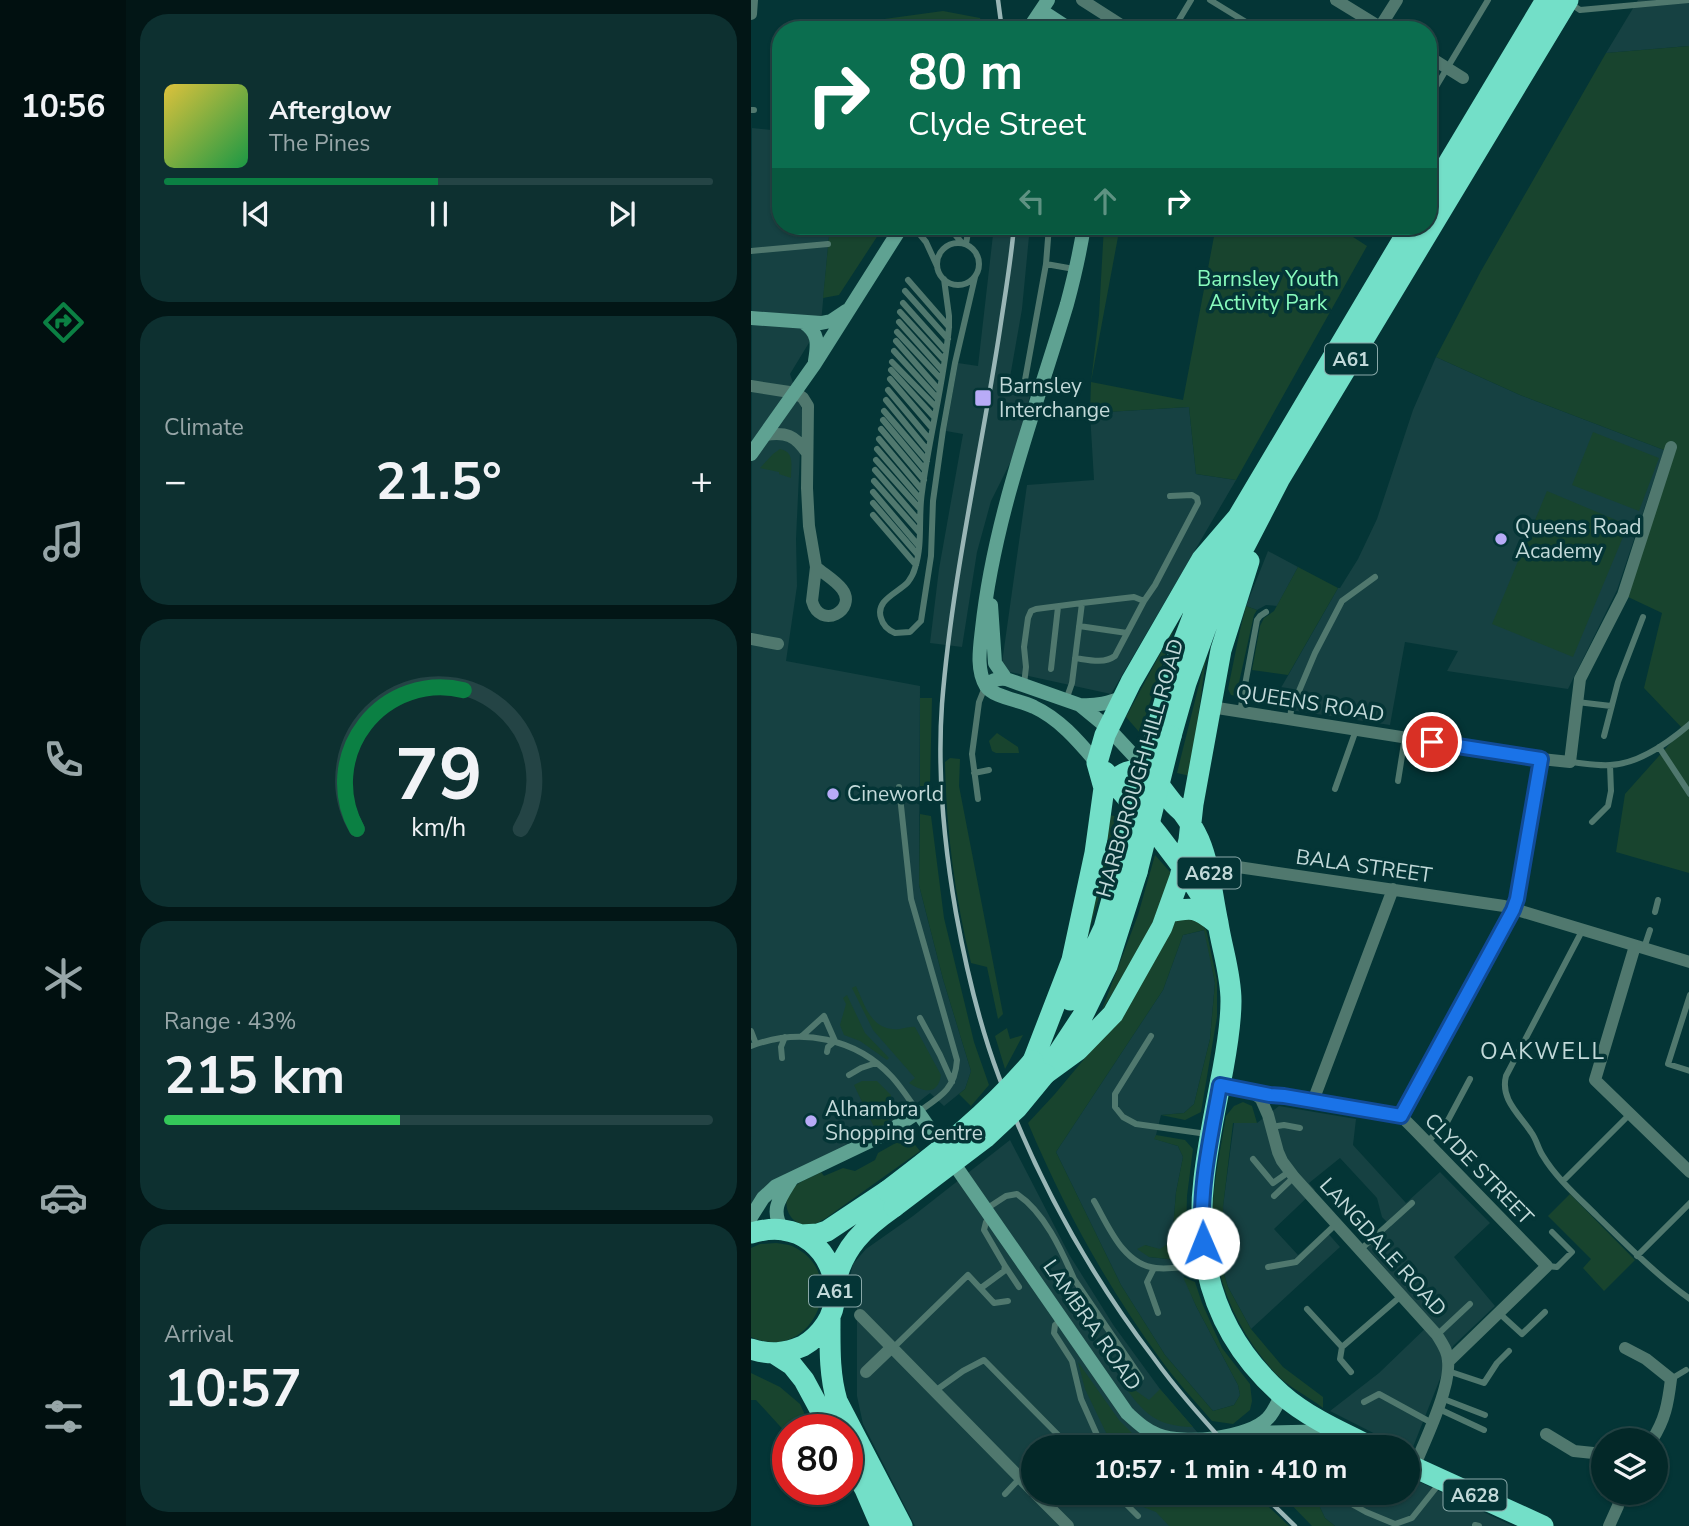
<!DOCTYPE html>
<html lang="en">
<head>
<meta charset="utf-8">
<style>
	body { margin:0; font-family:"Nunito Sans",sans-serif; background:#0d3030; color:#f1f3f6; height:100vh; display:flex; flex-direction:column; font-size:26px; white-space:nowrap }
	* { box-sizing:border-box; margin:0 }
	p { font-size:23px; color:#97a6a8 }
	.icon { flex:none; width:38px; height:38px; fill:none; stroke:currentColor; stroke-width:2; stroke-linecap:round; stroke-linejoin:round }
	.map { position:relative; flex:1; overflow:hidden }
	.panel { display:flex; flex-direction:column; gap:14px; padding:14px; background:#021616; width:625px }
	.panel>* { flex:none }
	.top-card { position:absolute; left:21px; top:21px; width:665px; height:214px; border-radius:28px; box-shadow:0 2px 5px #0004,0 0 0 2px #244445; background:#0b6e4f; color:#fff; overflow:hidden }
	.fabs { position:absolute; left:840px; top:1428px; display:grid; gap:14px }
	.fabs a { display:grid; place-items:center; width:77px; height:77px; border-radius:50%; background:#032828; box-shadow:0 2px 5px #0004,0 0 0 2px #244445; font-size:35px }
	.speed { position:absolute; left:21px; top:1414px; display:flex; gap:14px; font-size:35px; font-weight:700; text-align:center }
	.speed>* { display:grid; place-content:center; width:91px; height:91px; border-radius:50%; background:#032828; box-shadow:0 2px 5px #0004,0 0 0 2px #244445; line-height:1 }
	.speed .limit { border:10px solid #d22; background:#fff; color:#111 }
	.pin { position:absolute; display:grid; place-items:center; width:60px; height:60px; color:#fff; margin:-30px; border:4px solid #fff; border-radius:50%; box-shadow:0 2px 7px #0007 }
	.me { position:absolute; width:77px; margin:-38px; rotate:359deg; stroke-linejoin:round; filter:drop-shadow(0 0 5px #0008) }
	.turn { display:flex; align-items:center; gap:24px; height:147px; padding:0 21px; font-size:32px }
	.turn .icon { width:91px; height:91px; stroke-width:2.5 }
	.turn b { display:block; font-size:49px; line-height:60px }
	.lanes { display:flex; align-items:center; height:66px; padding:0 21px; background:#0003; justify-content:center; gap:35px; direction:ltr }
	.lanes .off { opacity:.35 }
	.big { font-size:52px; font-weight:700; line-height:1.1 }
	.panel .card { flex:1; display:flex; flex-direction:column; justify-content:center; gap:10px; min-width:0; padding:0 24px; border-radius:28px; background:#0d3030 }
	.panel .dial { align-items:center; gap:0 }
	.dial svg { height:182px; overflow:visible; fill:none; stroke:#244445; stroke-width:7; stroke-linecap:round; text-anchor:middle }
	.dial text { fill:#f1f3f6; stroke:none }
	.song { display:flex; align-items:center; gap:21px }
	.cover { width:84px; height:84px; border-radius:10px; background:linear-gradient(135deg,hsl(50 70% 55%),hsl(140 70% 35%)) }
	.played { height:7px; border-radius:4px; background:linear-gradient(90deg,#0b8043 50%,#244445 50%) }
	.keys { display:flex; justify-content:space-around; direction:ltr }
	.heat { display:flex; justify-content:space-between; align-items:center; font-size:38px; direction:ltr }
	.charge { height:10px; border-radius:5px; background:linear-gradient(90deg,#34c759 43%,#244445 0) }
	.trip { position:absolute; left:270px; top:1435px; width:399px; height:70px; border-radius:35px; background:#032828; box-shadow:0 2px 5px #0004,0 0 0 2px #244445; font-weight:700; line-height:70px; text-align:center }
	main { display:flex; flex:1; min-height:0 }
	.tabs { display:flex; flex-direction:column; width:126px; justify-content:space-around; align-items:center; background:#011010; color:#97a6a8 }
	.tabs .icon { width:49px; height:49px }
	.tabs .selected { color:#0b8043 }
	.tabs b { font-size:32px; color:#f1f3f6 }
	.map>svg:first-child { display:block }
</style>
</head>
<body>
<main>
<nav class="tabs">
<b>10:56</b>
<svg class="icon selected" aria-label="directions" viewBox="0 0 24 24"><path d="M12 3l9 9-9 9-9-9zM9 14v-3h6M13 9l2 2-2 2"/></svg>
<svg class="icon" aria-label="music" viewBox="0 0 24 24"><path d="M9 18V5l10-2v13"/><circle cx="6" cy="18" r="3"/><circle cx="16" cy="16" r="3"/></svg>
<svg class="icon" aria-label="phone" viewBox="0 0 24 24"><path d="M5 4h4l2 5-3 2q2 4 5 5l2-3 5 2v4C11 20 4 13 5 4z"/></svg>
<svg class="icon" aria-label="climate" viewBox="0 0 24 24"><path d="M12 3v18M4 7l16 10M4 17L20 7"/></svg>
<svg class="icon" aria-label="car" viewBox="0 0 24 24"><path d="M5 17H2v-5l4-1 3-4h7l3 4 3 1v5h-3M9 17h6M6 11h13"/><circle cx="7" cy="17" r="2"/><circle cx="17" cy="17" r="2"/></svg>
<svg class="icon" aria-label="filters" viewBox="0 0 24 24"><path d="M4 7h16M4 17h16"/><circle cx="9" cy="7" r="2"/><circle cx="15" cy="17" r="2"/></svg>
</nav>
<section class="panel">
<div class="card">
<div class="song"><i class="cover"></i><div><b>Afterglow</b><p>The Pines</p></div></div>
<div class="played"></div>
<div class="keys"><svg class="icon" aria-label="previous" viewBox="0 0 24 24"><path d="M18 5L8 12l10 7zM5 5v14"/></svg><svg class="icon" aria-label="pause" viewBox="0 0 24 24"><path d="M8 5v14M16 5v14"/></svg><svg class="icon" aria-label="next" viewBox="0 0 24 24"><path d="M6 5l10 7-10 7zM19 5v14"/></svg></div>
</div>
<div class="card"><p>Climate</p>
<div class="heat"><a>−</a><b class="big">21.5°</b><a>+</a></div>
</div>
<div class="card dial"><svg viewBox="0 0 100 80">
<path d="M14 69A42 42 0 1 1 86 69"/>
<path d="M14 69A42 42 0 0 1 61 8" stroke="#0b8043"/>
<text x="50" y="56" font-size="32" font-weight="700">79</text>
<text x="50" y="72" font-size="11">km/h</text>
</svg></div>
<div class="card"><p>Range · 43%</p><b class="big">215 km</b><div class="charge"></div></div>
<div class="card"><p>Arrival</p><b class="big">10:57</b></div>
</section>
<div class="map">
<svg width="939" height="1526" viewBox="0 0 939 1526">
	<rect width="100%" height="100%" fill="#043536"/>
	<path fill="#164142" d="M887,0H938V46L855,53Z
		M1,128L30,131V226H79L70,323L39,374L51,410L45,539L46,586L35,661L169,686L168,885L192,979L220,1071L214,1089L193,1106L179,1093L138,1125L0,1204Z
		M243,226H279L271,309L258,383L280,388L273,426L262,457L240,501L226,552L211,647L179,643L188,569L212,434L195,431L207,363L227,366Z
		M685,357L769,395L913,450L866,590L817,689L696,671L707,651L654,642L639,725L519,707L587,588H589L607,559L626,519L662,410Z
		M438,407L445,474L485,480L360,694L250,670L276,485L343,480L339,413Z
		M517,551L547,567L526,606L515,605L506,610L495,606Z
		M454,930L464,983L459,1039L443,1104L433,1113L410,1115L404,1139L427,1146L432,1157L425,1192L421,1242L409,1250L394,1245L398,1257L426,1260L445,1306L487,1385L489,1395L483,1405L462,1411L414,1355L370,1285L305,1152L412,990L432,935Z
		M528,1106L605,1119L602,1145L655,1203L689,1172L739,1223L703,1257L744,1306L702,1346L660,1452L656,1450V1447H650L579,1411L628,1373L681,1322L616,1248L640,1226L631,1217L626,1198L589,1158L558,1183L564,1190L523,1229L547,1255L574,1230L589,1247L500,1329L477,1287L473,1274L472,1206L483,1123H506Z
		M259,1140L319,1256L363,1326L409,1389L459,1447H282V1493H488L516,1526H164L112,1424L106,1396V1303L97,1285L102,1264L115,1249L162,1216Z
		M656,1476L762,1526H584L574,1518L565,1499L567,1493H656Z"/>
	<path fill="#18442e" d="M192,11L229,18L233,30H82V26Z
		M938,46V873L865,852L874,794L932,729L893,688L911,613L875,596L922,441L917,443L913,450L769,395L685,357L730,271L855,53Z
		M79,226H133L88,295L72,298Z
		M353,226H369L340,382L432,400L465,226H585L616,246L485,480L445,474L438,407L339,413L340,382L348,315Z
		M842,432L908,458L888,511L821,485Z
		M29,449C44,452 40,465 40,478L28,474V472L9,468L22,454Z
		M796,491L877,525L822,657L741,624Z
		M547,567L587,588L537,675L501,670L509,626L513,618L523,611Z
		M495,606L506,610L503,615L485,696L480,695L477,689L489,630Z
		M423,628L389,733L375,717Z
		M456,652L439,776L426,773Z
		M169,698H181L179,786H169Z
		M246,733L267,747L268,753H245L241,751L238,741Z
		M199,758L209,759L208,786L252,1014L247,1019L236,967L220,963C204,897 195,830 194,762Z
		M169,814L180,816L193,918L223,1042L238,1085L220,1106L208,1094L214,1089L220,1071L192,979L168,885Z
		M357,815L371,817L335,942Z
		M404,855L420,873L399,932L350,1012L387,915Z
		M424,918L444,920L451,923L454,929H455L466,980V1017L450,1112L434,1120L410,1115L433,1113L443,1104L459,1039L464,983L453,930L432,935L412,990L305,1152L370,1285L414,1355L462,1411L483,1405L489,1395L487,1385L445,1306L432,1277L444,1282L451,1303L471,1348L499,1384L501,1401L499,1410L482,1424L461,1421C444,1401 425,1381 410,1360C355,1285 313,1208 277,1123L303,1095L376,1008Z
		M105,986C113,1003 119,1027 141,1029C149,1031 156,1026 164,1027L190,1075C187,1096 172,1092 158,1083L164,1078L122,1030L101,988Z
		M96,995L114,1033L138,1058L136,1060L109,1041L93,1035L89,1025L95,1004L92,998Z
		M256,1028L259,1039L272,1035L254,1069L244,1036Z
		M111,1081H126L140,1095V1111L136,1123L124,1129L103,1085Z
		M492,1102L501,1106L506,1123H482L472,1207L473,1274L477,1287L500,1329L532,1367L572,1397V1408C558,1397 536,1386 524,1373C478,1322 455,1259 463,1190C466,1165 471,1141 475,1116L483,1106Z
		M405,1135L434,1140L442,1149L436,1196L435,1241L426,1260L398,1257L386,1249L394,1245L409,1249L421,1241L425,1192L432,1157L427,1146L403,1139Z
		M157,1136L169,1151L75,1218C70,1221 64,1225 59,1225C37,1227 27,1199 44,1186C51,1180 62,1177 70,1172L73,1176L92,1168L104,1171L124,1160L127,1153Z
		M819,1194L884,1260L853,1291L832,1268L840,1259L797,1216Z
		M25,1243C30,1244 36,1244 41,1246C101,1273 61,1365 0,1337V1248L9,1244Z
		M327,1362L368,1420L385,1437L411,1447H352L359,1441L334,1389Z
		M0,1373L29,1387L49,1404L61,1430H37V1435L5,1400H0Z
		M368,1379L398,1400L409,1389L442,1427C400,1426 391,1410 368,1379Z
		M529,1435L574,1447H508Z
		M370,1493H503L538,1526H418L405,1512L377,1501Z
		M529,1493H567L565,1499L574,1518L584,1526H561Z"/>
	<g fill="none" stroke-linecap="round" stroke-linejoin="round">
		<path stroke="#50786e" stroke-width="6" d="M459,0L508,30
			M820,4L829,10L939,0
			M422,30L440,0
			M677,100L737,0
			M0,110H3
			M162,226L175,242L186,266
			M197,226L211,243
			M186 264a21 21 0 1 1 42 0a21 21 0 1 1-42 0Z
			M215,244L218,226
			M0,251L77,244
			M295,264L323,269
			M193,279L198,316V327C193,382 178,437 171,492C167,517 172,544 164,568C163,572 160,578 157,582C147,593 124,600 130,618C132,626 137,630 144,633L159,632L170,621L180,556L182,501L192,430L204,363L224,277
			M157,280L198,327
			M154,291L197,339
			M152,303L195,351
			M149,312L193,360
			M148,322L191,370
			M146,332L190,379
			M145,341L188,390
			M143,351L186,398
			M141,362L185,407
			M140,370L183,417
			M139,379L181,428
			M274,380L295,264L298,226
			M137,390L179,440
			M135,400L177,451
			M133,411L176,461
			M132,420L174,470
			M130,429L173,480
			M128,439L171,490
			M126,449L170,500
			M125,460L169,509
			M124,470L168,521
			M123,481L168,532
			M122,492L167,545
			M122,503L167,555
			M122,515L165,565
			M393,601L404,585L447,503L446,498L441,495L419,496
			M328,626L376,633
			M324,658C338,660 353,664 364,656L393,601L383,597L331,603
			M300,669L307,607
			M273,684L275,667L273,647L277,618L280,611L285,609L331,603L321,683L315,700
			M826,702L860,706
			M489,712L506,620L509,616L515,612
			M539,720L540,710L564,653L591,601L624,577
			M853,736L867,682L892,617
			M908,747L939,794
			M819,762C832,763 846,766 859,765C888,764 917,743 939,724
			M223,773L238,770
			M647,781L654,737
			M584,789L605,730
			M227,799L221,754L228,702L234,687
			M841,822L857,806L860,791L859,765
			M904,912L907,900
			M831,931L755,1076C749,1099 768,1114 780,1132C786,1140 787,1149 792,1156C805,1178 829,1199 846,1216C876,1245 905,1275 939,1299
			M893,948L899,930
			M939,995L917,1064L939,1071
			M169,1018L189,1055L201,1082
			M0,1031L5,1044
			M51,1036L73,1016L84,1041L77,1047L76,1052
			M400,1036L364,1094V1107L372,1117L385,1124L456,1134
			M0,1046C50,1027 105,1038 141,1077C151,1088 159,1101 167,1112C189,1097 204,1090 206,1060L160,899L148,787
			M31,1058L30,1047L34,1037
			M98,1075L110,1068L125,1063
			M520,1127L533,1125L549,1128
			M676,1142L695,1124L719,1079
			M502,1159L522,1183L539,1171
			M812,1181L879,1114
			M523,1196L543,1177
			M343,1201C357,1225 372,1265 405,1268C420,1270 436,1266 450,1264
			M235,1209L255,1196L266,1194C293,1212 310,1249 323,1279L390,1378
			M609,1250L661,1203
			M886,1256L939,1203
			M254,1266L268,1287
			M796,1266L806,1267L821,1252L801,1232
			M517,1267L545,1262L585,1224
			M403,1268L396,1282L407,1313
			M230,1288L253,1271L254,1266L233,1230L235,1222L240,1219
			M556,1309L591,1347L650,1296
			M748,1313L771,1334L794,1312
			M310,1320L304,1325L303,1333L321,1361L330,1399L346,1435L335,1444
			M686,1335L719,1304
			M591,1347L589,1359L600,1372
			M142,1348L217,1275L243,1303L257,1301
			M697,1371L733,1383L746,1363L758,1351
			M920,1379L935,1370
			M184,1391L212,1371L233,1360L319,1447
			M690,1398L734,1415
			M613,1402L628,1394L681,1423
			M688,1409L733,1430
			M364,1493L387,1516
			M588,1493V1497L615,1512L644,1524L661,1518L688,1484
			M254,1494L269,1478
			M724,1525L728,1526"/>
		<path stroke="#50786e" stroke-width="12" d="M331,0L378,30
			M585,0L634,30
			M0,14L1,0
			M629,27L646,0
			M677,56L712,78
			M0,386L45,393L52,398L57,406L56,488L58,526L65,567
			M14,435C35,432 44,435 56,453
			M65,567C73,574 84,580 91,589C107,610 69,631 61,601Z
			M0,639L27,644
			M460,707L790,759L819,762L829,679L872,595L920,447
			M457,876L458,871L487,867L753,906L939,962
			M884,946L844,1080L939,1172
			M469,1085L501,1092L510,1099L517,1115L527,1152L531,1161L543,1177L686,1335C691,1343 697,1351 697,1361C700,1387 674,1441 663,1467
			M501,1092L519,1095L533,1096L650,1116L663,1129L796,1266L698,1361
			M562,1101L642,889
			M650,1116L766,899L790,759
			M109,1315L282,1491
			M874,1348L895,1359L920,1379C917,1404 914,1420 901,1440
			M115,1372L141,1347
			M795,1434L823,1451L852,1454
			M284,1493L317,1526
			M858,1526L867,1506L870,1493"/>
		<path stroke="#5fa292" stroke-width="14" d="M291,11L314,26L317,30
			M277,30L297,0
			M333,226C329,252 323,278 316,304C284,411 243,517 231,629C229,647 225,670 235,686C243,698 270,700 283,707C309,719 328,742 346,763
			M0,318L70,323L80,321L95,311
			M52,322C68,333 67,343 64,361
			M0,454L63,365L151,226
			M240,605L244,663L255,679
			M235,685C241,680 247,678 255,679L329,705L357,728L398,772
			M329,705C346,706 358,703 373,697
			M0,1217L12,1198L25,1186L134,1134L167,1112L376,1413C386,1422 394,1430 407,1435C433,1445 497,1439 517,1418C523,1412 527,1402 531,1394
			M31,1229C19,1209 29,1198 40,1180
			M497,1433L585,1431"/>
		<path stroke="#73dfc8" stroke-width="21" d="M677,197L795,0
			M405,732L425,661L451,593L487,517L660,226
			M420,736L435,683L458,619L472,588L529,478L817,0
			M354,772C393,817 432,862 461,914
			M353,788C370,775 376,767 398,772C406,782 413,792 421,802C424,806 429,809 432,813C438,821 444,831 448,840C459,866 461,895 467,923C471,949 480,974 480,1001C480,1024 476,1047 472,1069C465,1106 457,1142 453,1179C443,1263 465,1336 530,1394C556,1417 590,1432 621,1447
			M417,912C441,907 446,907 465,923
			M319,1000L353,928L371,863
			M282,1061L321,960L344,853L353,788L346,763L354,735L380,682L451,559L487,517
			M300,1064L331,1017L356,966L386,872
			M294,1074L327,1050L362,1014L411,927L429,877L438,840L442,804L470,650L498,561
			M0,1233C11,1230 21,1228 32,1230C75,1235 98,1288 75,1324C69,1333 61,1341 52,1346C33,1354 19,1355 0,1349
			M50,1235L67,1234L76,1231L136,1191
			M84,1284C92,1247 113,1228 143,1207
			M79,1318C79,1346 78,1374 86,1401L151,1526
			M24,1354L41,1365L53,1380L80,1430
			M96,1457L114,1489L130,1526
			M656,1464L792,1526"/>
		<path stroke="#99b6b6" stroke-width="4.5" d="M247,0L251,30
			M263,226C260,261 254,295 249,329C230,454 201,578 191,704C186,774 193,844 205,913C215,968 228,1024 248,1077C285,1177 337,1272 402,1357C425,1389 451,1418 477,1447
			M510,1493L544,1526"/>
		<path stroke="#73dfc8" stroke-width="21" d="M371,863L405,732
			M386,872L420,736
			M136,1191C190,1150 238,1113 282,1061
			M143,1207L234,1138L266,1108L294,1074"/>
	</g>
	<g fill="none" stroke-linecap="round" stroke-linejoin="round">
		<defs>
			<path id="route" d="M452,1243C447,1190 460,1137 469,1085L519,1095L533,1096L650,1116L762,910L766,899L790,759L681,742"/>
		</defs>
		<use href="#route" stroke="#114b97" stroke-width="18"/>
		<use href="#route" stroke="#1a73e8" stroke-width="12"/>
	</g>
	<g fill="#b8abf7" stroke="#043536" stroke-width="2.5">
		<rect x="223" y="389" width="18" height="18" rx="3.5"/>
		<circle cx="750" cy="539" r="7"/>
		<circle cx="82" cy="794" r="7"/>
		<circle cx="60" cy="1121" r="7"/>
	</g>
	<g text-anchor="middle" stroke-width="7" stroke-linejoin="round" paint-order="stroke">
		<g fill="#043536" stroke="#89a8a8" stroke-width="2">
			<rect x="574" y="343.5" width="52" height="31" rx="5"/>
			<rect x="426.5" y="857.5" width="63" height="31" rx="5"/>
			<rect x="58" y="1275.5" width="52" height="31" rx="5"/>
			<rect x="692.5" y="1479.5" width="63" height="31" rx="5"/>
		</g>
		<g font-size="19" font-weight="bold" fill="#c2d9d9">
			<text x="600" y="366">A61</text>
			<text x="458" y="880">A628</text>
			<text x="84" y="1298">A61</text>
			<text x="724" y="1502">A628</text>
		</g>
		<g font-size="21" fill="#88fbbd" stroke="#043536">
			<text x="517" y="286">Barnsley Youth<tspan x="517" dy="24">Activity Park</tspan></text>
		</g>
		<g font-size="21" fill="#c2d9d9" stroke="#043536" text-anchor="start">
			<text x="248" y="393">Barnsley<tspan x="248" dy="24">Interchange</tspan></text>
			<text x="764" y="534">Queens Road<tspan x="764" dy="24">Academy</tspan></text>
			<text x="96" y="801">Cineworld</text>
			<text x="74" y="1116">Alhambra<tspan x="74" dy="24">Shopping Centre</tspan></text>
		</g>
		<g font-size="21" fill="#c2d9d9" stroke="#043536">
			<text transform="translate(559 703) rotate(9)" y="7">QUEENS ROAD</text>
			<text transform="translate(389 768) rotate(-74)" y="7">HARBOROUGH HILL ROAD</text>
			<text transform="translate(613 866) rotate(8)" y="7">BALA STREET</text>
			<text transform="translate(728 1169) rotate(46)" y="7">CLYDE STREET</text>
			<text transform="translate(632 1247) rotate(48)" y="7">LANGDALE ROAD</text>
			<text transform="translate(341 1325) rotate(55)" y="7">LAMBRA ROAD</text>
		</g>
		<g font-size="23" letter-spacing="2" fill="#c2d9d9" stroke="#043536">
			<text x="792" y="1059">OAKWELL</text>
		</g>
	</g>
</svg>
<div class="fabs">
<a><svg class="icon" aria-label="layers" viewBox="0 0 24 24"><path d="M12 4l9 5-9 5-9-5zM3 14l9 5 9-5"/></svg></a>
</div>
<div class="speed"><div class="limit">80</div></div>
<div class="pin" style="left:681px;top:742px;background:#d93025"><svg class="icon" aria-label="arrive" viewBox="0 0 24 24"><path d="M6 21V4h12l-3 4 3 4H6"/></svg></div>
<svg class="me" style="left:452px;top:1243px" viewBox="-20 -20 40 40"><circle r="19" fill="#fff"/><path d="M0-13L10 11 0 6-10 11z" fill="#1a73e8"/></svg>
<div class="trip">10:57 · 1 min · 410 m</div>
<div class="top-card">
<div class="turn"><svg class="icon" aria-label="right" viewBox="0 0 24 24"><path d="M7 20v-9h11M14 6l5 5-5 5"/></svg><div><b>80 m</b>Clyde Street</div></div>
<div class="lanes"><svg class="icon off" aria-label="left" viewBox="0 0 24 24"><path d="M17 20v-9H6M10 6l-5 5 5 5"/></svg><svg class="icon off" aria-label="ahead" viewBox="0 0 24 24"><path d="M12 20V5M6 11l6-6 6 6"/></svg><svg class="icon" aria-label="right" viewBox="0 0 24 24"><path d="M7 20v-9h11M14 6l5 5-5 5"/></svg></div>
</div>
</div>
</main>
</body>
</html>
